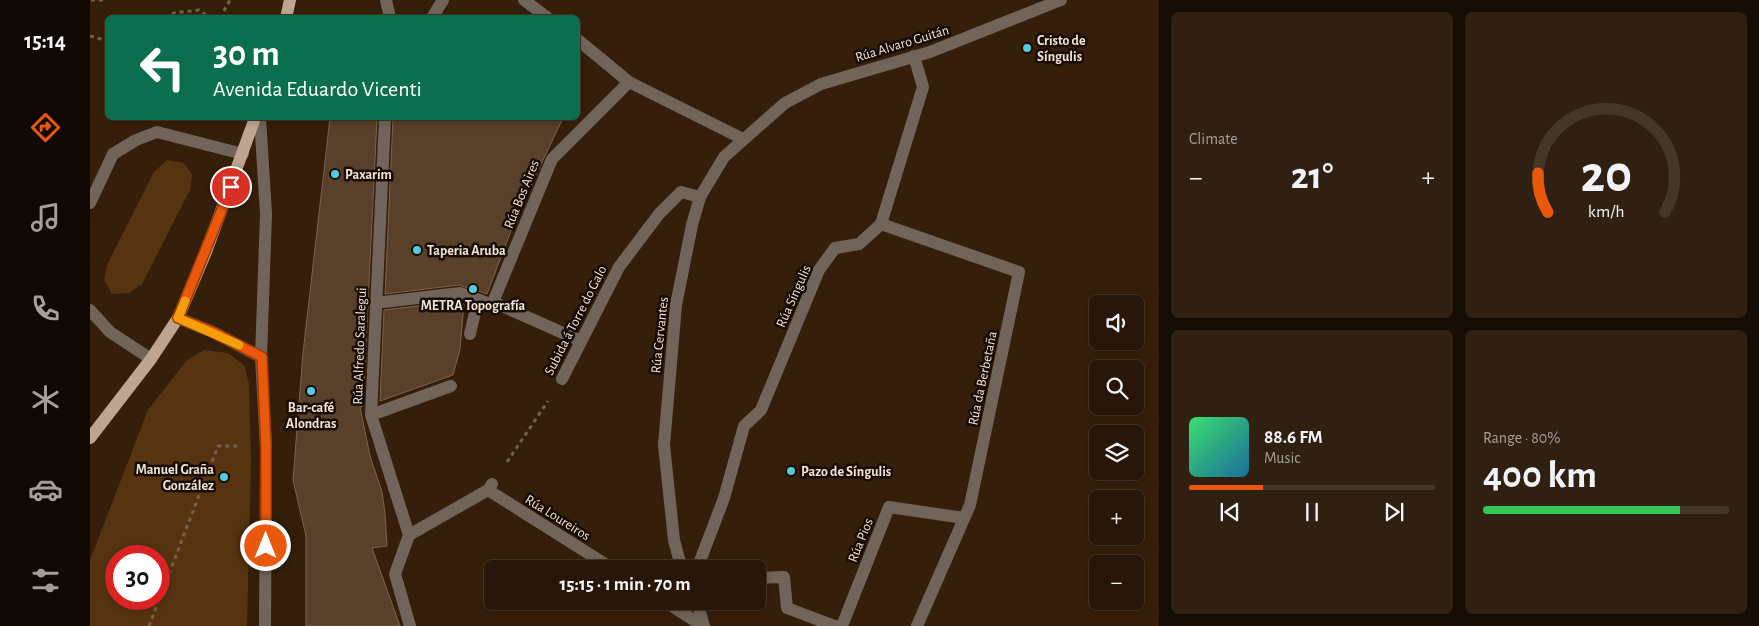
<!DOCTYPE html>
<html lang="en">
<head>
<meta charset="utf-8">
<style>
	body { margin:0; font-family:"Alegreya Sans",sans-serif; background:#302012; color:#f1f3f6; height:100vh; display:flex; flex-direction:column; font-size:19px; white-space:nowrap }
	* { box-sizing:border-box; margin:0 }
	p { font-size:16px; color:#a59f9c }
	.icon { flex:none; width:28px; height:28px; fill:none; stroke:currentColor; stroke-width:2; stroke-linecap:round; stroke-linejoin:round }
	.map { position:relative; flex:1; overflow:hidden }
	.details { display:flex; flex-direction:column; gap:12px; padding:12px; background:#160d04; width:600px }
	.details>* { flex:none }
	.banner { position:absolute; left:15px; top:15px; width:475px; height:105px; border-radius:8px; box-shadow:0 2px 8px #0003,0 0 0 1px #443629; background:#0b6e4f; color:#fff; overflow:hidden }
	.tools { position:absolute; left:999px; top:295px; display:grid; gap:10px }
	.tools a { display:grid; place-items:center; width:55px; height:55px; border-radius:8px; background:#281708; box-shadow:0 2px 8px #0003,0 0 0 1px #443629; font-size:25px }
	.speed { position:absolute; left:15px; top:545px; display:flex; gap:10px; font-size:25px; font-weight:700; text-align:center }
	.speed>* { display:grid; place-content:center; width:65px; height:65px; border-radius:50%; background:#281708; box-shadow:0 2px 8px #0003,0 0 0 1px #443629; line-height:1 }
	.speed .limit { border:8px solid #d22; background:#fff; color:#111 }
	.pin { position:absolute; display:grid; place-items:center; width:42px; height:42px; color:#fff; margin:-21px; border:2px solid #fff; border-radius:50%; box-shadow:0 1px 5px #0007 }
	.me { position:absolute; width:55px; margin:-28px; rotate:0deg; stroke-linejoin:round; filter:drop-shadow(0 0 4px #0008) }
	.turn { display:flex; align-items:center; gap:18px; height:105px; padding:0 25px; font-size:22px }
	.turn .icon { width:65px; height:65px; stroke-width:2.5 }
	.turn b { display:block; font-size:35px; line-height:42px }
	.big { font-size:38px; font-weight:700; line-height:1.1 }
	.details .widget { flex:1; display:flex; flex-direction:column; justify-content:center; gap:8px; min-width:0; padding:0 18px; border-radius:8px; background:#302012 }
	.details .dial { align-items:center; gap:0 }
	.dial svg { height:130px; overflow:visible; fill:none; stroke:#443629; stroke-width:7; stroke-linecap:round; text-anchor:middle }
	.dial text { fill:#f1f3f6; stroke:none }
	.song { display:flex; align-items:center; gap:15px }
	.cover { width:60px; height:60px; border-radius:8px; background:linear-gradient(135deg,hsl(140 70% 55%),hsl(200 70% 35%)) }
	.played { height:5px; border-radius:2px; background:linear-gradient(90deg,#ea580c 30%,#443629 30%) }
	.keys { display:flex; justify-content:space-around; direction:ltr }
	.heat { display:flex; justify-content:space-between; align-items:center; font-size:28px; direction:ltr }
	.charge { height:8px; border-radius:4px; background:linear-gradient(90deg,#34c759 80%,#443629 0) }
	.details .tiles { flex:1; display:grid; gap:12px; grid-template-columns:repeat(2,1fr) }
	.trip { position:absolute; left:394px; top:560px; width:282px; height:50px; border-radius:8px; background:#281708; box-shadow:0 2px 8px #0003,0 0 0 1px #443629; font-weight:700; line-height:50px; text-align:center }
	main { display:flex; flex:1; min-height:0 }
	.tab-bar { display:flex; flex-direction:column; width:90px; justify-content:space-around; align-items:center; background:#100903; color:#a59f9c }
	.tab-bar .icon { width:35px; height:35px }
	.tab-bar .on { color:#ea580c }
	.tab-bar b { font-size:22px; color:#f1f3f6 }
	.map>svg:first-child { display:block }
</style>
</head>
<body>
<main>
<nav class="tab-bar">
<b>15:14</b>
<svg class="icon on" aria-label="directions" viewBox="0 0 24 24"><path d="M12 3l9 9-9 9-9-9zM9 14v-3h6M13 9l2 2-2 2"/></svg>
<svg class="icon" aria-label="music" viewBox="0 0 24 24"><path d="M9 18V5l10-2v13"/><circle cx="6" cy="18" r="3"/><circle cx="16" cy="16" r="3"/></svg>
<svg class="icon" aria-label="phone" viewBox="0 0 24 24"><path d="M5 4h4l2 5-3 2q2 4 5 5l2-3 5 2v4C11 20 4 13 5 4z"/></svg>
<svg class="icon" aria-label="climate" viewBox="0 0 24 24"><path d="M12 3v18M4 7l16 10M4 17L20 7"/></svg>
<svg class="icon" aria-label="car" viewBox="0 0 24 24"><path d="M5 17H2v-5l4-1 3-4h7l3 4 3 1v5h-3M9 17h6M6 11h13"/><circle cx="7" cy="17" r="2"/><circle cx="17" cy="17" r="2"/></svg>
<svg class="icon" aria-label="filters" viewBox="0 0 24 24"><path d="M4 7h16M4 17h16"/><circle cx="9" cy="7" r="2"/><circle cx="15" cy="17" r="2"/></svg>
</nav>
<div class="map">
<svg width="1069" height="626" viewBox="0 0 1069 626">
	<rect width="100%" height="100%" fill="#361f0a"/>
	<path fill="#573410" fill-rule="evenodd" d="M77,160L94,163L102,174L100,190L52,284L39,293L22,294L14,280L17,265L64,172Z
		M114,350L138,353L154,365L159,384L161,463L157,626H0V560L58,410L97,360ZM26,556H69V599H26Z"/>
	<path fill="#58402a" stroke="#7d634c" d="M240,118H287L273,406L270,407L280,456L292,492L295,513L297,546L282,548L310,626H216V536L203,480L213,353Z
		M303,118H473L427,215L397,294L369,285L295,294Z
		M369,301L374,303L370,349L363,375L290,401L294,310Z"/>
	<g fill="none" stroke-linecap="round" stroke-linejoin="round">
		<path stroke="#75614f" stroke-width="3" stroke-dasharray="4 4" stroke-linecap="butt" d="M1,0H15
			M75,18L84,13L109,10L120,18
			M130,18L140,0
			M0,36L18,41
			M417,462L458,401
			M59,626L128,446H149"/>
		<path stroke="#71655b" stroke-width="12" d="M0,203L23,154L46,140L67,132L153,154
			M0,310L20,332L61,359"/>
		<path stroke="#71655b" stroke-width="12" d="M296,0L300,18
			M434,0L458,18
			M342,18L353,0
			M488,40L539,82L653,139
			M170,118L176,214L171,357L176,447L175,626
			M295,118L281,415L319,535L305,574L320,626
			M791,224L929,272L880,505L827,626
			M403,302L491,341
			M285,303L370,293L400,304
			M88,318L123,332L171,357
			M380,334L386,308L403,302L462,159L539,82
			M472,379L529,267L569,214L591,192L610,197
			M281,415L361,386
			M398,490L523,569
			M319,535L398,490L402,484
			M594,569L589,559L584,540L574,445L586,305L602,225L610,197L634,157L695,103L731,84L840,52L971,0
			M607,569L634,498L654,426L671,410L729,270L745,248L769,244L791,224L833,87L824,56
			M668,578L694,577L697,608L745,626
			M574,601L613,626
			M607,601L614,626
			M752,626L799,507L874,518"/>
		<path stroke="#bea591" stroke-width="12" d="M196,18L200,0
			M0,438L61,359L88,318L116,252L165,118"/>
	</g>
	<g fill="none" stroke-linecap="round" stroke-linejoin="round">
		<defs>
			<path id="route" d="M141,187L88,318L123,332L172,357L176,447V546"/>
		</defs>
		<use href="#route" stroke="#983908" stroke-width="12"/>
		<use href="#route" stroke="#ea580c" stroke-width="9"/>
		<path stroke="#f59e0b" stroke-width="9" d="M95,301L88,318L149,345"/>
	</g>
	<g fill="#55cadf" stroke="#160c04" stroke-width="2">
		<circle cx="937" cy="48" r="5"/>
		<circle cx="245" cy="174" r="5"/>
		<circle cx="327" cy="250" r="5"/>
		<circle cx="383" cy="289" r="5"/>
		<circle cx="221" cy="391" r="5"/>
		<circle cx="701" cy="471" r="5"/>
		<circle cx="134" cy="477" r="5"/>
	</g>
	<g text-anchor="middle" stroke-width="5" stroke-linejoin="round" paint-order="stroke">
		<g font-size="14" font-weight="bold" fill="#f1e2d6" stroke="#160c04" text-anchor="start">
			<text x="947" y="45">Cristo de<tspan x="947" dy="16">Síngulis</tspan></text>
			<text x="255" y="179">Paxarim</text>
			<text x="337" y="255">Taperia Aruba</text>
			<text x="383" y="310" text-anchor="middle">METRA Topografía</text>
			<text x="221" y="412" text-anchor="middle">Bar-café<tspan x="221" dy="16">Alondras</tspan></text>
			<text x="124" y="474" text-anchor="end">Manuel Graña<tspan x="124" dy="16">González</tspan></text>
			<text x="711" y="476">Pazo de Síngulis</text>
		</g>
		<g font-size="14" fill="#f1e2d6" stroke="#160c04">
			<text transform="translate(812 43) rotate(-17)" y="5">Rúa Alvaro Guitán</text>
			<text transform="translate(431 194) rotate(-68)" y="5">Rúa Bos Aires</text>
			<text transform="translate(703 296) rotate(-66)" y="5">Rúa Síngulis</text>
			<text transform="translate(485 320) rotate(-63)" y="5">Subida á Torre do Galo</text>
			<text transform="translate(569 335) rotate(-84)" y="5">Rúa Cervantes</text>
			<text transform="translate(269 346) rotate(-88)" y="5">Rúa Alfredo Saralegui</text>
			<text transform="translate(892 378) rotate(-78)" y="5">Rúa da Berbetaña</text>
			<text transform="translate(468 517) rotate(32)" y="5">Rúa Loureiros</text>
			<text transform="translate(770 540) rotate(-68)" y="5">Rúa Pios</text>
		</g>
	</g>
</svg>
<div class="tools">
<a><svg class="icon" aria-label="sound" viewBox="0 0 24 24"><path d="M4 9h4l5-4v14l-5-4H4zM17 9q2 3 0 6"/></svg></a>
<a><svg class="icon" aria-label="search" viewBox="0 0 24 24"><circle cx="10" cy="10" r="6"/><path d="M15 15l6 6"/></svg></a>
<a><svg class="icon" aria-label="layers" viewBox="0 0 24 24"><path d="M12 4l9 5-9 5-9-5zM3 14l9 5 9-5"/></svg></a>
<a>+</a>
<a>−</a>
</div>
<div class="speed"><div class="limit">30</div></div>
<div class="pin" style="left:141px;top:187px;background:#d93025"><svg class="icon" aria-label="arrive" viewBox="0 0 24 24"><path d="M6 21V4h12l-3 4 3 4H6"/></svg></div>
<svg class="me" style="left:176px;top:546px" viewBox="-20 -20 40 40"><circle r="17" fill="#ea580c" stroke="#fff" stroke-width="3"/><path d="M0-11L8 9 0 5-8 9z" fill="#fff"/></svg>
<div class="trip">15:15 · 1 min · 70 m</div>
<div class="banner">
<div class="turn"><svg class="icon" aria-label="left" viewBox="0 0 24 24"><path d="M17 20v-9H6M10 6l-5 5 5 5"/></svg><div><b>30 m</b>Avenida Eduardo Vicenti</div></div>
</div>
</div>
<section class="details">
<div class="tiles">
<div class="widget"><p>Climate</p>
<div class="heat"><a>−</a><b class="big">21°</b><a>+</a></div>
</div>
<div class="widget dial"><svg viewBox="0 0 100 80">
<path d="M14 69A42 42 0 1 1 86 69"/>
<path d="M14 69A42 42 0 0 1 8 45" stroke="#ea580c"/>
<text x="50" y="56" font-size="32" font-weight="700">20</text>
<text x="50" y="72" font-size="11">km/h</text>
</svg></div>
<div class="widget">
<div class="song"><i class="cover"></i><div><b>88.6 FM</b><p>Music</p></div></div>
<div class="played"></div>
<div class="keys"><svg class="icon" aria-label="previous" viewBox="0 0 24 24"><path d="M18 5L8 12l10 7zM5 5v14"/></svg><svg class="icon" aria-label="pause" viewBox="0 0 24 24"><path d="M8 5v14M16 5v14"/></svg><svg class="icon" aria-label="next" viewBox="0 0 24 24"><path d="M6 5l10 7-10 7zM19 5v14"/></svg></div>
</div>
<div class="widget"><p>Range · 80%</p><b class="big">400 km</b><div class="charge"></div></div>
</div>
</section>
</main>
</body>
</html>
